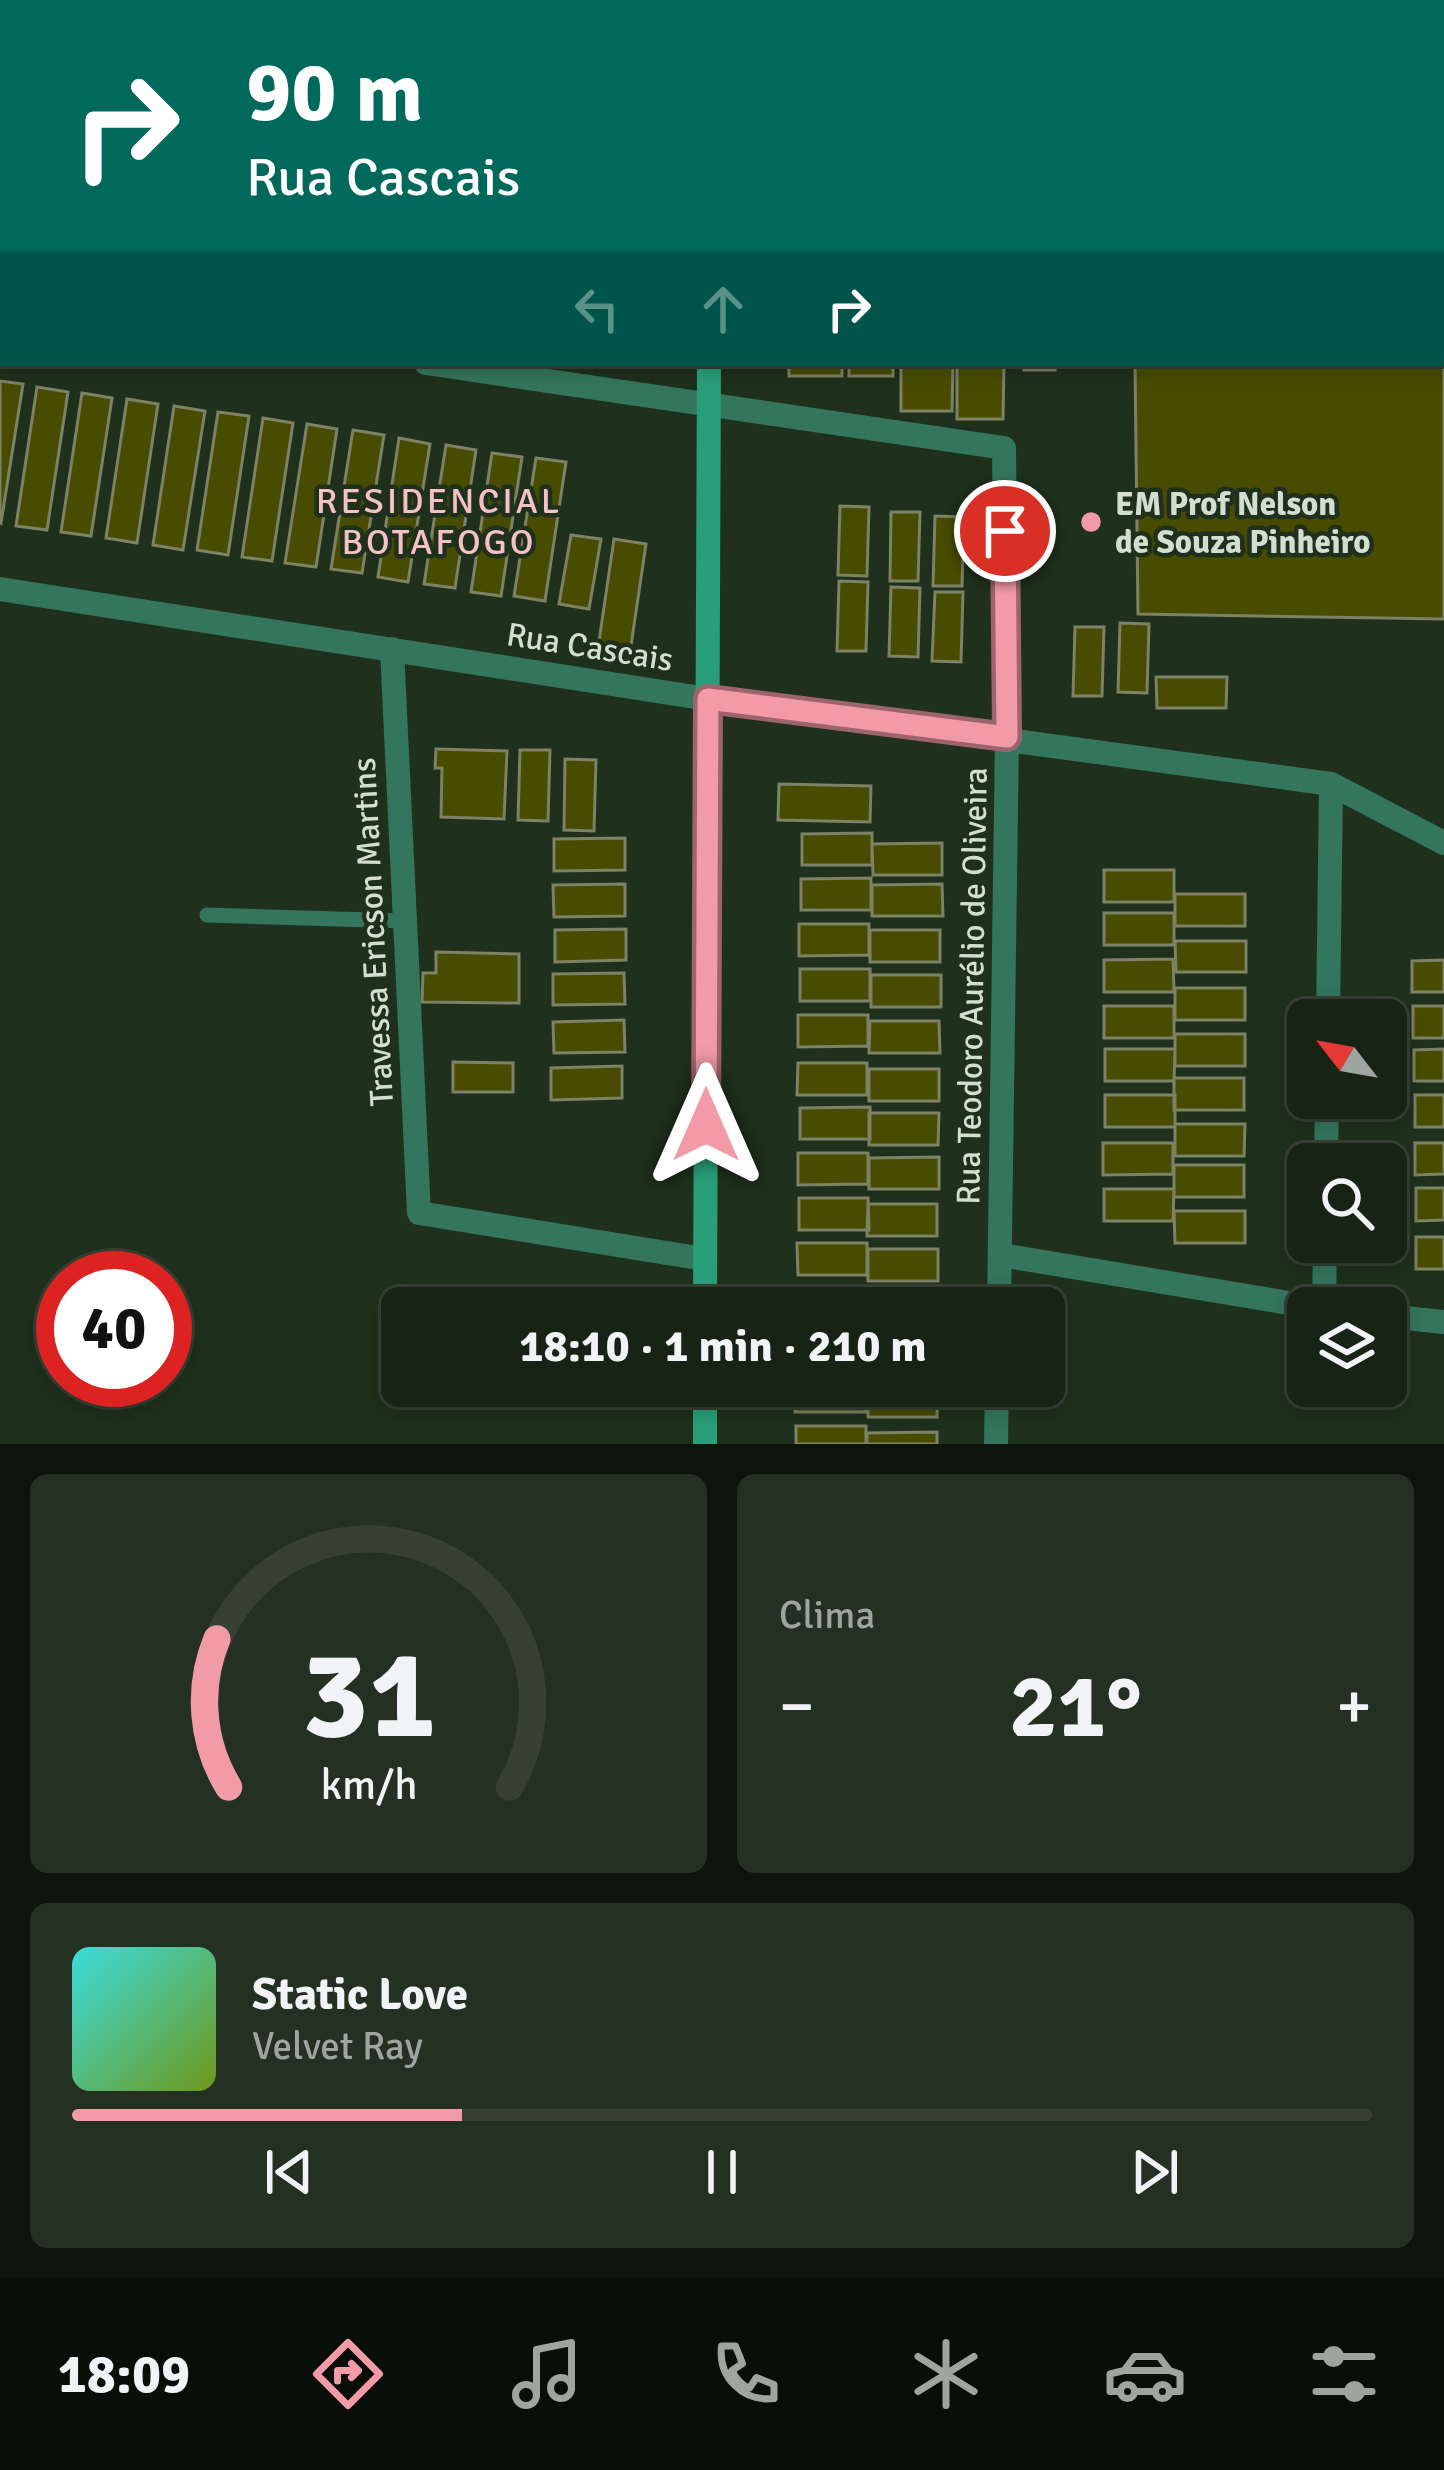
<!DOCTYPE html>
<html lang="pt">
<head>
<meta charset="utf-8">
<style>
	body { margin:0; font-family:Signika,sans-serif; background:#243022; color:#f1f3f6; height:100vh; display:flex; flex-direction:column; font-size:45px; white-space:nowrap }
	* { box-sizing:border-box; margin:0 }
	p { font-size:39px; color:#9ea4a0 }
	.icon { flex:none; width:66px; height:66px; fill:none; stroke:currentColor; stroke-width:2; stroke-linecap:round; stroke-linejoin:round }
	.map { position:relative; height:1444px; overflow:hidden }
	.drawer { display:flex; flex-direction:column; gap:30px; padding:30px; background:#0d140c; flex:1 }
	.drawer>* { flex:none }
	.banner { position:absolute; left:0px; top:0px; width:1446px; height:366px; box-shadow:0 6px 18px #0003,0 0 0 3px #364134; background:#00695c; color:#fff; overflow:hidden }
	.needle { width:78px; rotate:301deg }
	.buttons { position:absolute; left:1287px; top:999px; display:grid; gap:24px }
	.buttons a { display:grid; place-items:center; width:120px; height:120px; border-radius:18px; background:#172415; box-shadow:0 6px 18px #0003,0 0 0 3px #364134; font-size:60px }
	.speed { position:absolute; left:36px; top:1251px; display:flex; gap:24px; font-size:60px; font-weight:700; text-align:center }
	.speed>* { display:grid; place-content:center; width:156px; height:156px; border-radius:50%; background:#172415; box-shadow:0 6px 18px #0003,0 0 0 3px #364134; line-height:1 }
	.speed .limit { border:18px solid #d22; background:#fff; color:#111 }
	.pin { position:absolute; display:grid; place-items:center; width:102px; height:102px; color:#fff; margin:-51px; border:6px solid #fff; border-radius:50%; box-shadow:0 3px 12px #0007 }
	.me { position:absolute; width:132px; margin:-66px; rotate:0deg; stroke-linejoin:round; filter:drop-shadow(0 0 9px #0008) }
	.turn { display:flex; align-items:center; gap:42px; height:252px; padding:0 48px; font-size:54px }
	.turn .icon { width:156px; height:156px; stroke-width:2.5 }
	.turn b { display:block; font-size:84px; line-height:102px }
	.lanes { display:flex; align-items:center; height:114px; padding:0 48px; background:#0003; justify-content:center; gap:60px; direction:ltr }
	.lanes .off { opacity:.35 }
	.big { font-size:90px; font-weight:700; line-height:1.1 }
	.drawer .widget { flex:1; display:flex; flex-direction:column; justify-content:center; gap:18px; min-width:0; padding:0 42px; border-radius:18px; background:#243022 }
	.drawer .dial { align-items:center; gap:0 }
	.dial svg { height:312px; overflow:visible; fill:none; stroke:#364134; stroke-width:7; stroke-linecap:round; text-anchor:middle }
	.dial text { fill:#f1f3f6; stroke:none }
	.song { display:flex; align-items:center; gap:36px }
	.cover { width:144px; height:144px; border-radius:18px; background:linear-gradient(135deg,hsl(180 70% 55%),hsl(80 70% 35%)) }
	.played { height:12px; border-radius:6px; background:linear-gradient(90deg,#f39aa8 30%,#364134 30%) }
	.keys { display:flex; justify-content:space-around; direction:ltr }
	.heat { display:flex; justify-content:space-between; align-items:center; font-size:66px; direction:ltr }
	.drawer .tiles { flex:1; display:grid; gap:30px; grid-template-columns:1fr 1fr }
	.widget:last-child { grid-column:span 2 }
	.trip { position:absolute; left:381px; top:1287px; width:684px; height:120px; border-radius:18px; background:#172415; box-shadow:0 6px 18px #0003,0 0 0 3px #364134; font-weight:700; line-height:120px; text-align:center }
	.dock { display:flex; height:192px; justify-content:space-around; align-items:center; background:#090e08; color:#9ea4a0 }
	.dock .icon { width:84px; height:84px }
	.dock .active { color:#f39aa8 }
	.dock b { font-size:54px; color:#f1f3f6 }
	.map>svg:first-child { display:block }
</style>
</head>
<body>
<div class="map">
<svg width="1444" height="1444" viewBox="0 0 1444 1444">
	<rect width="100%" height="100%" fill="#1f301c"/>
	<path fill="#474c00" stroke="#7d8165" stroke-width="3" d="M759,0H1129V3H758Z
		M1129,0H1444V619L1138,614L1135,363H1443V3Z
		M0,93H3V237H0Z
		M789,363H842V376H789Z
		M849,363H893V376H849Z
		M901,363H953L952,411H901Z
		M957,363H1004L1003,419H957Z
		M1024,363H1055V370H1024Z
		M0,381L23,384L1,523L0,522Z
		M37,387L68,392L47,530L16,526Z
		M82,393L112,398L91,536L61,532Z
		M127,399L158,404L137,543L106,538Z
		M174,406L205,411L183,550L153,545Z
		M218,412L249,416L228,555L197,550Z
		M263,418L293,423L272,561L242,557Z
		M307,424L337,429L316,567L285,563Z
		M353,430L384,435L362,573L331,569Z
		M399,438L430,444L408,582L378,577Z
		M446,445L476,450L455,588L424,584Z
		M492,453L522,457L501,596L471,592Z
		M536,458L566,462L545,601L514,596Z
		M840,506L869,507L867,576L838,575Z
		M891,512H920L918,581H890Z
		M935,516L964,517L962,586H933Z
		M571,535L601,539L589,609L559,604Z
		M614,539L646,544L629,659L597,655Z
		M839,581L868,582L866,651H837Z
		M891,587L920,588L918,657L889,656Z
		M935,592H963L961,662L932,661Z
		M1120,623L1149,624L1147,693L1118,692Z
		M1075,627H1104L1102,696H1073Z
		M1156,677H1227L1226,708H1157Z
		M436,749L507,751L504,819L441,817L442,768H435Z
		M520,750H550L548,821L518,820Z
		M565,759L596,760L594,831L564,830Z
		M779,784L871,786L870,822L778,820Z
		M872,833V865H802V834Z
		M625,838V870L554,871V839Z
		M942,843V875H873L872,844Z
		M1104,870H1174V902H1104Z
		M871,878V910H801V879Z
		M625,884V916L554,917L553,885Z
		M942,884L943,916H872V885Z
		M1175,894H1245V926H1175Z
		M1104,913H1174V945H1104Z
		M799,924H869V955L799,956Z
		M626,929V960L555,962V930Z
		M870,930H940V962H870Z
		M1175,941H1246V972H1176Z
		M436,952L519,954V1003L422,1002L423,973H436Z
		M1173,959L1174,992H1104V960Z
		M1444,960V992H1412V961Z
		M800,969H870V1001H800Z
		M624,973L625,1004L553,1005V974Z
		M871,975H941V1007H871Z
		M1175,988H1245V1020H1175Z
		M1104,1006H1174V1038H1104Z
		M1413,1006H1444V1038H1413Z
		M798,1015H868V1046L798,1047Z
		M624,1020L625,1052L554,1053L553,1022Z
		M870,1021H939L940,1053H869Z
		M1175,1034H1245V1066H1175Z
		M1105,1049H1175L1174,1081H1105Z
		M1444,1049V1081H1414V1050Z
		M453,1062L513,1063V1092H453Z
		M798,1063H867V1095H797Z
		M622,1066V1098L551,1100V1068Z
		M869,1069H939V1101H869Z
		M1174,1078H1244V1110H1174Z
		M1105,1095H1175V1127H1105Z
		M1415,1095H1444V1127H1415Z
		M870,1107V1139H800V1108Z
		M869,1113H939L938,1145H869Z
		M1175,1124H1245L1244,1156H1175Z
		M1103,1143H1173V1174L1103,1175Z
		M1415,1143H1444V1174L1415,1175Z
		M798,1153H868V1184L798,1185Z
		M939,1157V1189H869V1158Z
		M1174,1165H1244V1197H1174Z
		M1416,1188H1444V1220L1416,1221Z
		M1104,1189H1174L1173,1221H1104Z
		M799,1198H868L869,1230H799Z
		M868,1204H937V1236H867Z
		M1174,1211H1245V1243H1175Z
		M1416,1237H1444V1269H1416Z
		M797,1243H867V1275H798Z
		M868,1249H938V1281H868Z
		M796,1292H866V1308H796Z
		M868,1296H938V1308H868Z
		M795,1386H865V1412H795Z
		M868,1386H938L937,1417H868Z
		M796,1426H866V1444H796Z
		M937,1432V1444H867V1433Z"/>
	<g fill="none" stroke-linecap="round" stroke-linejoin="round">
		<path stroke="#34755d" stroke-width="15" d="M207,915L405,921"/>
		<path stroke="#34755d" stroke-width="24" d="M0,22H3
			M0,303H3
			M426,363L1004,448L1007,737L999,1308
			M0,589L708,699L1331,784L1444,843
			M392,649L419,1213L704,1259
			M1328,1020L1331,784
			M1326,1164L1327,1098
			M1001,1255L1319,1308
			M1324,1308L1325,1242
			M1386,1316L1444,1322
			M996,1444L997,1386"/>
		<path stroke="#299f79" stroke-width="24" d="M708,3V0
			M705,1308L709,363
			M705,1386V1444"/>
	</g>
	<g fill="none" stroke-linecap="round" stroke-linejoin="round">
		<defs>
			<path id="route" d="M706,1125L708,699L1007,737L1005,531"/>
		</defs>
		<use href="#route" stroke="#9e646d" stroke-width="30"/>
		<use href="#route" stroke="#f39aa8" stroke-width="21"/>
	</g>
	<circle fill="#f39aa8" stroke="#1f301c" stroke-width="4.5" cx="1091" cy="522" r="12"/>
	<g text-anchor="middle" stroke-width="9" stroke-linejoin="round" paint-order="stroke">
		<g font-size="33" font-weight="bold" fill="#d3ddd0" stroke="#1f301c" text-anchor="start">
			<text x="1115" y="515">EM Prof Nelson<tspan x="1115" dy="38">de Souza Pinheiro</tspan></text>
		</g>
		<g font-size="33" fill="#d3ddd0" stroke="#1f301c">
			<text transform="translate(590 646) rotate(9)" y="12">Rua Cascais</text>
			<text transform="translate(372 932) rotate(-93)" y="12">Travessa Ericson Martins</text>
			<text transform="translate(971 986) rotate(-89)" y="12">Rua Teodoro Aurélio de Oliveira</text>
		</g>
		<g font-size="36" letter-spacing="3" fill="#f5c1c7" stroke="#1f301c">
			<text x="439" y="513">RESIDENCIAL<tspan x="439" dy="41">BOTAFOGO</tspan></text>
		</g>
	</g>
</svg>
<div class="buttons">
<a><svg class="needle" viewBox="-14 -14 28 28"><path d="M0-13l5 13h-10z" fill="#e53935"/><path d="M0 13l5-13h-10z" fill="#9ea4a0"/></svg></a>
<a><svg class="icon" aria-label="search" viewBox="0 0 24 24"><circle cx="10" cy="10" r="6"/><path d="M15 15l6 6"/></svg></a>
<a><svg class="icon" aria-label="layers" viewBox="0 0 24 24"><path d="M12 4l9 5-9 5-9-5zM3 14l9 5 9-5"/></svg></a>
</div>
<div class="speed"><div class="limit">40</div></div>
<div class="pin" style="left:1005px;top:531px;background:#d93025"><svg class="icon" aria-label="arrive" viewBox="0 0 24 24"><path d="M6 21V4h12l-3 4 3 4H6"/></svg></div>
<svg class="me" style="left:706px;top:1125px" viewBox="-20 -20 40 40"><path d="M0-17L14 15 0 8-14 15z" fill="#f39aa8" stroke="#fff" stroke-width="4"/></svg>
<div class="trip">18:10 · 1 min · 210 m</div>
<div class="banner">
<div class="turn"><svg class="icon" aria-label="right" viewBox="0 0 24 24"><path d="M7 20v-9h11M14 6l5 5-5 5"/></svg><div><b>90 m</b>Rua Cascais</div></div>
<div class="lanes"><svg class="icon off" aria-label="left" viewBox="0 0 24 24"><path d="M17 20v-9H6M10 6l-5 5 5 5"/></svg><svg class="icon off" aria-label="ahead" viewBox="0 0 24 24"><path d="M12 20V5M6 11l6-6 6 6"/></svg><svg class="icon" aria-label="right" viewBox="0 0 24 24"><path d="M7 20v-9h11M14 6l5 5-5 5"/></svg></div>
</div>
</div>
<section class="drawer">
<div class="tiles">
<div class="widget dial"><svg viewBox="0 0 100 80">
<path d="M14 69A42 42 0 1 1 86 69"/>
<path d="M14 69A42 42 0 0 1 11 31" stroke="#f39aa8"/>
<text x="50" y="56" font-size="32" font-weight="700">31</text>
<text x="50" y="72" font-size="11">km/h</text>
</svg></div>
<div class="widget"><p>Clima</p>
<div class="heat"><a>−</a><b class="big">21°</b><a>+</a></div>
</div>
<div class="widget">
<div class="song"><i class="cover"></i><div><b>Static Love</b><p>Velvet Ray</p></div></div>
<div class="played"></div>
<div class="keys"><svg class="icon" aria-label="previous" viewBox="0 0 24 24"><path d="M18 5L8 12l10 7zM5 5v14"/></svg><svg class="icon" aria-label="pause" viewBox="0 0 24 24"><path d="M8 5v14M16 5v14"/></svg><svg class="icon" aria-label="next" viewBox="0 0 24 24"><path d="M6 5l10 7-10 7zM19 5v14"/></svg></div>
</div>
</div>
</section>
<nav class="dock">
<b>18:09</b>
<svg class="icon active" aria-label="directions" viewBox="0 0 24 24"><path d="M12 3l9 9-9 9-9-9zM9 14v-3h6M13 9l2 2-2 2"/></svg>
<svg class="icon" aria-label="music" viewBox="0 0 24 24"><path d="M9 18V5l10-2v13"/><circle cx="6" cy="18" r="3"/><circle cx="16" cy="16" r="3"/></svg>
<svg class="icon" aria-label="phone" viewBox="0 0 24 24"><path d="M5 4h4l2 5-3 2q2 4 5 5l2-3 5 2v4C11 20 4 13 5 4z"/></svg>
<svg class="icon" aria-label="climate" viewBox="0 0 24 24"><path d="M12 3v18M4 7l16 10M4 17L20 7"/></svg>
<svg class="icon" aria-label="car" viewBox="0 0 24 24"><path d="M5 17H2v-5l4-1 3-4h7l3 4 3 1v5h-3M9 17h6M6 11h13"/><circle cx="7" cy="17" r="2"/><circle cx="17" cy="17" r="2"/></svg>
<svg class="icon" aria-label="filters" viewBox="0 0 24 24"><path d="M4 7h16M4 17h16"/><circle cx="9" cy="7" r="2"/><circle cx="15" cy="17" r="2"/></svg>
</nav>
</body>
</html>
